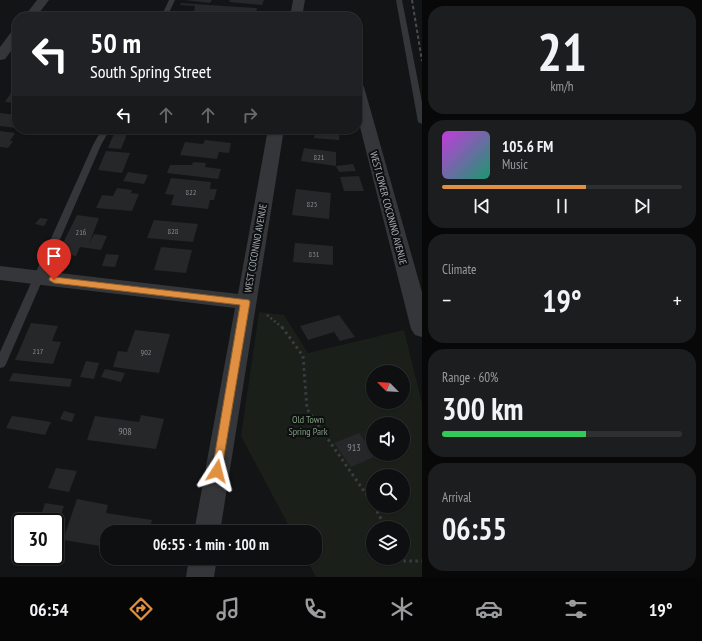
<!DOCTYPE html>
<html lang="en">
<head>
<meta charset="utf-8">
<style>
	body { margin:0; font-family:"PT Sans Narrow",sans-serif; background:#1c1d1e; color:#f1f3f6; height:100vh; display:flex; flex-direction:column; font-size:15px; white-space:nowrap }
	* { box-sizing:border-box; margin:0 }
	p { font-size:13px; color:#9b9c9f }
	.icon { flex:none; width:22px; height:22px; fill:none; stroke:currentColor; stroke-width:2; stroke-linecap:round; stroke-linejoin:round }
	.map { position:relative; flex:1; overflow:hidden }
	.sheet { display:flex; flex-direction:column; gap:6px; padding:6px; background:#080809; width:280px }
	.sheet>* { flex:none }
	.hud { position:absolute; left:12px; top:12px; width:350px; height:122px; border-radius:16px; box-shadow:0 1px 3px #0004,0 0 0 1px #2e2f30; background:#202124; color:#fff; overflow:hidden }
	.needle { width:26px; rotate:294deg }
	.fabs { position:absolute; left:366px; top:365px; display:grid; gap:8px }
	.fabs a { display:grid; place-items:center; width:44px; height:44px; border-radius:50%; background:#0e0f10; box-shadow:0 1px 3px #0004,0 0 0 1px #2e2f30; font-size:20px }
	.speed { position:absolute; left:12px; top:513px; display:flex; gap:8px; font-size:20px; font-weight:700; text-align:center }
	.speed>* { display:grid; place-content:center; width:52px; height:52px; border-radius:50%; background:#0e0f10; box-shadow:0 1px 3px #0004,0 0 0 1px #2e2f30; line-height:1 }
	.speed .limit { border:2px solid #111; border-radius:6px; background:#fff; color:#111 }
	.pin { position:absolute; display:grid; place-items:center; width:34px; height:34px; color:#fff; margin:-41px -17px; border-radius:50% 50% 50% 0; rotate:-45deg; box-shadow:0 0 4px #0007 }
	.pin .icon { rotate:45deg }
	.me { position:absolute; width:44px; margin:-22px; rotate:9deg; stroke-linejoin:round; filter:drop-shadow(0 0 3px #0008) }
	.turn { display:flex; align-items:center; gap:14px; height:84px; padding:0 12px; font-size:18px }
	.turn .icon { width:52px; height:52px; stroke-width:2.5 }
	.turn b { display:block; font-size:28px; line-height:34px }
	.lanes { display:flex; align-items:center; height:38px; padding:0 12px; background:#0003; justify-content:center; gap:20px; direction:ltr }
	.lanes .off { opacity:.35 }
	.big { font-size:30px; font-weight:800; line-height:1.1 }
	.sheet .tile { flex:1; display:flex; flex-direction:column; justify-content:center; gap:6px; min-width:0; padding:0 14px; border-radius:16px; background:#1c1d1e }
	.sheet .dial { align-items:center; gap:0 }
	.dial b { font-size:52px; line-height:1 }
	.song { display:flex; align-items:center; gap:12px }
	.cover { width:48px; height:48px; border-radius:6px; background:linear-gradient(135deg,hsl(290 70% 55%),hsl(160 70% 35%)) }
	.played { height:4px; border-radius:2px; background:linear-gradient(90deg,#e09040 60%,#2e2f30 60%) }
	.keys { display:flex; justify-content:space-around; direction:ltr }
	.heat { display:flex; justify-content:space-between; align-items:center; font-size:22px; direction:ltr }
	.charge { height:6px; border-radius:3px; background:linear-gradient(90deg,#34c759 60%,#2e2f30 0) }
	.trip { position:absolute; left:100px; top:525px; width:222px; height:40px; border-radius:16px; background:#0e0f10; box-shadow:0 1px 3px #0004,0 0 0 1px #2e2f30; font-weight:800; line-height:40px; text-align:center }
	.menu { display:flex; height:64px; justify-content:space-around; align-items:center; background:#060606; color:#9b9c9f }
	.menu .icon { width:28px; height:28px }
	.menu .on { color:#e09040 }
	.menu b { font-size:18px; color:#f1f3f6 }
	main { display:flex; flex:1; min-height:0 }
	.map>svg:first-child { display:block }
</style>
</head>
<body>
<main>
<div class="map">
<svg width="422" height="577" viewBox="0 0 422 577">
	<rect width="100%" height="100%" fill="#131415"/>
	<path fill="#1a1f1a" fill-rule="evenodd" d="M259,312L284,315L308,353L404,330L422,403V577H316L306,558H315V532H292L241,436ZM373,372H403V402H373ZM373,424H403V454H373ZM373,476H403V506H373ZM373,528H403V558H373Z"/>
	<path fill="#262729" d="M184,0H212L210,3Z
		M230,0H264L262,5L229,2Z
		M181,3L224,6L257,8L255,17H237V15L194,12L195,6L180,5Z
		M73,11L86,13L108,14L106,17H69Z
		M12,91L17,92V103L5,102Z
		M0,113L17,115V128L0,126Z
		M116,129H129L121,149L108,148Z
		M315,129H340L339,140L314,138Z
		M0,131L15,133L10,141H13L8,148L0,147Z
		M205,140L231,143L229,153L219,152L217,159L180,155L185,142L203,144Z
		M304,148L336,152V166L353,164L356,171L339,172L336,166L301,161Z
		M106,151L130,153L122,173L98,170Z
		M193,162L206,163L205,167L221,169L218,179L167,173L170,165H192Z
		M128,172L148,175L144,184L123,181Z
		M359,176L364,191H344L340,177Z
		M171,178L211,182L210,189H217L214,200H210L208,209L171,205L174,195L165,194Z
		M117,188L132,190L131,193L139,194L132,211L96,208L102,195L113,196Z
		M296,189L331,193L329,219L292,215Z
		M77,215L99,218L89,244L94,234L107,236L101,250L80,247L76,256L58,253Z
		M40,218L48,219L44,226L35,224Z
		M154,220L198,224L193,242L147,238Z
		M295,243L333,246V265L293,262Z
		M161,247L192,250L186,273L154,270Z
		M106,254L119,255L115,267L102,266Z
		M339,315L355,337L340,341L334,332L308,340L300,326Z
		M31,323L58,326L52,341L61,342L53,364L15,360Z
		M135,330L170,334L159,373L113,367L118,351L127,352Z
		M86,361L99,363L94,379L80,377Z
		M105,369L125,373L121,382L101,377Z
		M13,373L72,379L70,387L9,381Z
		M64,411L75,414L72,422L60,419Z
		M141,415L164,419L156,449L87,440L95,416L139,422Z
		M12,416L27,418L51,422L45,435L6,428Z
		M359,433L376,456L351,467L334,443Z
		M56,468L77,471L69,492L48,488Z
		M77,499L108,505L106,513L152,520L149,532H107V547L63,540Z
		M45,503L64,506L55,532V522H39Z"/>
	<g fill="none" stroke-linecap="round" stroke-linejoin="round">
		<path stroke="#3b3d40" stroke-width="2.5" stroke-dasharray="2 2.5" stroke-linecap="butt" d="M267,315L283,328"/>
		<path stroke="#3b3d40" stroke-width="3" stroke-dasharray="2.5 3.5" stroke-linecap="butt" d="M282,327L303,356L307,409L373,504
			M374,506L386,528
			M399,558L401,561H422"/>
		<path fill="#353639" fill-rule="evenodd" d="M169,0H175L167,17H161Z
			M396,0H402L422,102V124L418,122Z
			M102,129H110L101,145L6,364L4,367L0,368V352L93,145Z"/>
		<path fill="#353639" fill-rule="evenodd" d="M37,0H49L36,17H24Z
			M293,0H305L302,17H290Z
			M17,30V43L5,59L0,60V47L12,31Z
			M357,83L362,84L364,87L422,292V337L415,335L411,329L357,115Z
			M268,129H284L220,532H194L235,308L0,280V266L238,294Z
			M189,558H217L214,577H186Z"/>
		<path stroke="#484b4e" stroke-width="2" stroke-dasharray="3.5 2.5" stroke-linecap="butt" d="M412,0L422,61"/>
	</g>
	<path fill="#e09040" stroke="#925e2a" d="M50,277H54L249,300L250,302L221,474L217,476L213,474L212,471L240,305L54,283L49,280Z"/>
	<g text-anchor="middle" stroke-width="4" stroke-linejoin="round" paint-order="stroke">
		<g font-size="8" fill="#858b90">
			<text x="319" y="160">821</text>
			<text x="191" y="195">822</text>
			<text x="312" y="207">825</text>
			<text x="173" y="234">828</text>
			<text x="81" y="235">216</text>
			<text x="314" y="257">831</text>
			<text x="38" y="354">217</text>
			<text x="146" y="355">902</text>
		</g>
		<g font-size="10" fill="#a6adb4" stroke="#0e0f10">
			<text transform="translate(389 208) rotate(75)" y="4">WEST LOWER COCONINO AVENUE</text>
			<text transform="translate(255 248) rotate(-80)" y="4">WEST COCONINO AVENUE</text>
		</g>
		<g font-size="10" fill="#829d7f" stroke="#0e0f10">
			<text x="308" y="423">Old Town<tspan x="308" dy="12">Spring Park</tspan></text>
		</g>
		<g font-size="10" fill="#858b90">
			<text x="125" y="435">908</text>
			<text x="354" y="451">913</text>
		</g>
	</g>
</svg>
<div class="fabs">
<a><svg class="needle" viewBox="-14 -14 28 28"><path d="M0-13l5 13h-10z" fill="#e53935"/><path d="M0 13l5-13h-10z" fill="#9b9c9f"/></svg></a>
<a><svg class="icon" aria-label="sound" viewBox="0 0 24 24"><path d="M4 9h4l5-4v14l-5-4H4zM17 9q2 3 0 6"/></svg></a>
<a><svg class="icon" aria-label="search" viewBox="0 0 24 24"><circle cx="10" cy="10" r="6"/><path d="M15 15l6 6"/></svg></a>
<a><svg class="icon" aria-label="layers" viewBox="0 0 24 24"><path d="M12 4l9 5-9 5-9-5zM3 14l9 5 9-5"/></svg></a>
</div>
<div class="speed"><div class="limit">30</div></div>
<div class="pin" style="left:54px;top:280px;background:#d93025"><svg class="icon" aria-label="arrive" viewBox="0 0 24 24"><path d="M6 21V4h12l-3 4 3 4H6"/></svg></div>
<svg class="me" style="left:217px;top:471px" viewBox="-20 -20 40 40"><path d="M0-17L14 15 0 8-14 15z" fill="#e09040" stroke="#fff" stroke-width="4"/></svg>
<div class="trip">06:55 · 1 min · 100 m</div>
<div class="hud">
<div class="turn"><svg class="icon" aria-label="left" viewBox="0 0 24 24"><path d="M17 20v-9H6M10 6l-5 5 5 5"/></svg><div><b>50 m</b>South Spring Street</div></div>
<div class="lanes"><svg class="icon" aria-label="left" viewBox="0 0 24 24"><path d="M17 20v-9H6M10 6l-5 5 5 5"/></svg><svg class="icon off" aria-label="ahead" viewBox="0 0 24 24"><path d="M12 20V5M6 11l6-6 6 6"/></svg><svg class="icon off" aria-label="ahead" viewBox="0 0 24 24"><path d="M12 20V5M6 11l6-6 6 6"/></svg><svg class="icon off" aria-label="right" viewBox="0 0 24 24"><path d="M7 20v-9h11M14 6l5 5-5 5"/></svg></div>
</div>
</div>
<section class="sheet">
<div class="tile dial"><b>21</b><p>km/h</p></div>
<div class="tile">
<div class="song"><i class="cover"></i><div><b>105.6 FM</b><p>Music</p></div></div>
<div class="played"></div>
<div class="keys"><svg class="icon" aria-label="previous" viewBox="0 0 24 24"><path d="M18 5L8 12l10 7zM5 5v14"/></svg><svg class="icon" aria-label="pause" viewBox="0 0 24 24"><path d="M8 5v14M16 5v14"/></svg><svg class="icon" aria-label="next" viewBox="0 0 24 24"><path d="M6 5l10 7-10 7zM19 5v14"/></svg></div>
</div>
<div class="tile"><p>Climate</p>
<div class="heat"><a>−</a><b class="big">19°</b><a>+</a></div>
</div>
<div class="tile"><p>Range · 60%</p><b class="big">300 km</b><div class="charge"></div></div>
<div class="tile"><p>Arrival</p><b class="big">06:55</b></div>
</section>
</main>
<nav class="menu">
<b>06:54</b>
<svg class="icon on" aria-label="directions" viewBox="0 0 24 24"><path d="M12 3l9 9-9 9-9-9zM9 14v-3h6M13 9l2 2-2 2"/></svg>
<svg class="icon" aria-label="music" viewBox="0 0 24 24"><path d="M9 18V5l10-2v13"/><circle cx="6" cy="18" r="3"/><circle cx="16" cy="16" r="3"/></svg>
<svg class="icon" aria-label="phone" viewBox="0 0 24 24"><path d="M5 4h4l2 5-3 2q2 4 5 5l2-3 5 2v4C11 20 4 13 5 4z"/></svg>
<svg class="icon" aria-label="climate" viewBox="0 0 24 24"><path d="M12 3v18M4 7l16 10M4 17L20 7"/></svg>
<svg class="icon" aria-label="car" viewBox="0 0 24 24"><path d="M5 17H2v-5l4-1 3-4h7l3 4 3 1v5h-3M9 17h6M6 11h13"/><circle cx="7" cy="17" r="2"/><circle cx="17" cy="17" r="2"/></svg>
<svg class="icon" aria-label="filters" viewBox="0 0 24 24"><path d="M4 7h16M4 17h16"/><circle cx="9" cy="7" r="2"/><circle cx="15" cy="17" r="2"/></svg>
<b>19°</b>
</nav>
</body>
</html>
